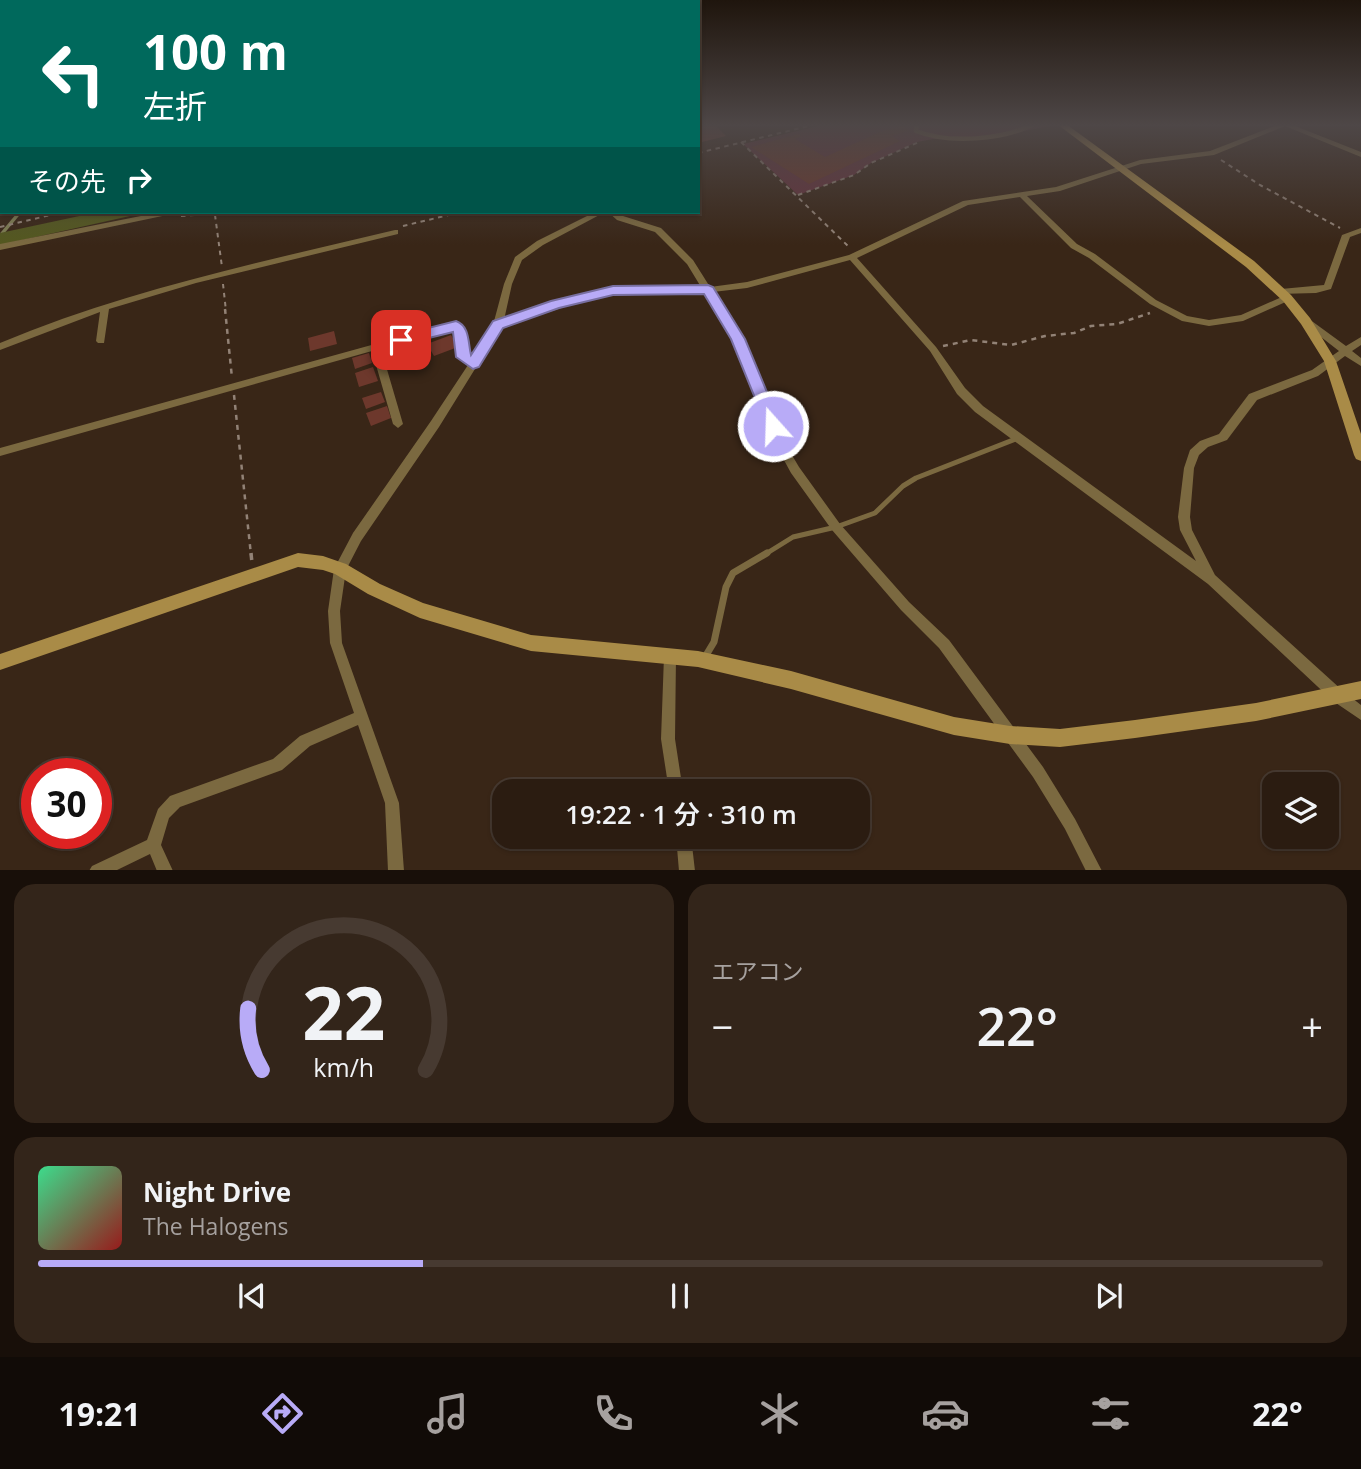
<!DOCTYPE html>
<html lang="ja">
<head>
<meta charset="utf-8">
<style>
	body { margin:0; font-family:"Open Sans","Noto Sans JP",sans-serif; background:#33251a; color:#f1f3f6; height:100vh; display:flex; flex-direction:column; font-size:26px; white-space:nowrap }
	* { box-sizing:border-box; margin:0 }
	p { font-size:23px; color:#a6a19f }
	.icon { flex:none; width:38px; height:38px; fill:none; stroke:currentColor; stroke-width:2; stroke-linecap:round; stroke-linejoin:round }
	.map { position:relative; height:870px; overflow:hidden }
	.details { display:flex; flex-direction:column; gap:14px; padding:14px; background:#180f09; flex:1 }
	.details>* { flex:none }
	.hud { position:absolute; left:0px; top:0px; width:700px; height:214px; box-shadow:0 2px 5px #0004,0 0 0 2px #473a31; background:#00695c; color:#fff; overflow:hidden }
	.buttons { position:absolute; left:1262px; top:772px; display:grid; gap:14px }
	.buttons a { display:grid; place-items:center; width:77px; height:77px; border-radius:14px; background:#2b1c11; box-shadow:0 2px 5px #0004,0 0 0 2px #473a31; font-size:35px }
	.speed { position:absolute; left:21px; top:758px; display:flex; gap:14px; font-size:35px; font-weight:700; text-align:center }
	.speed>* { display:grid; place-content:center; width:91px; height:91px; border-radius:50%; background:#2b1c11; box-shadow:0 2px 5px #0004,0 0 0 2px #473a31; line-height:1 }
	.speed .limit { border:10px solid #d22; background:#fff; color:#111 }
	.pin { position:absolute; display:grid; place-items:center; width:60px; height:60px; color:#fff; margin:-30px; border-radius:14px; box-shadow:0 4px 10px #0006 }
	.me { position:absolute; width:77px; margin:-38px; rotate:340deg; stroke-linejoin:round; filter:drop-shadow(0 0 5px #0008) }
	.turn { display:flex; align-items:center; gap:24px; height:147px; padding:0 28px; font-size:32px }
	.turn .icon { width:91px; height:91px; stroke-width:2.5 }
	.turn b { display:block; font-size:49px; line-height:60px }
	.then { display:flex; align-items:center; height:66px; padding:0 28px; background:#0003; gap:14px; font-size:26px }
	.big { font-size:52px; font-weight:600; line-height:1.1 }
	.details .tile { flex:1; display:flex; flex-direction:column; justify-content:center; gap:10px; min-width:0; padding:0 24px; border-radius:21px; background:#33251a }
	.details .dial { align-items:center; gap:0 }
	.dial svg { height:182px; overflow:visible; fill:none; stroke:#473a31; stroke-width:7; stroke-linecap:round; text-anchor:middle }
	.dial text { fill:#f1f3f6; stroke:none }
	.song { display:flex; align-items:center; gap:21px }
	.cover { width:84px; height:84px; border-radius:10px; background:linear-gradient(135deg,hsl(150 70% 55%),hsl(0 70% 35%)) }
	.played { height:7px; border-radius:4px; background:linear-gradient(90deg,#b8abf7 30%,#473a31 30%) }
	.keys { display:flex; justify-content:space-around; direction:ltr }
	.heat { display:flex; justify-content:space-between; align-items:center; font-size:38px; direction:ltr }
	.details .tiles { flex:1; display:grid; gap:14px; grid-template-columns:1fr 1fr }
	.tile:last-child { grid-column:span 2 }
	.trip { position:absolute; left:492px; top:779px; width:378px; height:70px; border-radius:21px; background:#2b1c11; box-shadow:0 2px 5px #0004,0 0 0 2px #473a31; font-weight:600; line-height:70px; text-align:center }
	.dock { display:flex; height:112px; justify-content:space-around; align-items:center; background:#110b07; color:#a6a19f }
	.dock .icon { width:49px; height:49px }
	.dock .selected { color:#b8abf7 }
	.dock b { font-size:32px; color:#f1f3f6 }
	.map>svg:first-child { display:block }
</style>
</head>
<body>
<div class="map">
<svg width="1361" height="871" viewBox="0 0 1361 871">
	<rect width="100%" height="100%" fill="#392617"/>
	<path fill="#66313c" d="M826,124H1054L1055,125L983,139H933L917,142L871,163L854,175L798,195L743,144Z"/>
	<g fill="none" stroke-linecap="round" stroke-linejoin="round">
		<path stroke="#807f54" stroke-width="3.5" d="M0,236L20,212"/>
		<path fill="#54581f" fill-rule="evenodd" d="M98,212H132L130,216L0,245V233Z"/>
	</g>
	<path fill="#6d382c" d="M698,124H714L726,136L698,143Z
		M902,126L908,131L891,136L900,141L809,184L751,147L799,134L801,136L795,139L825,157L882,131Z
		M334,331L337,344L310,351L308,338Z
		M451,335L458,347L434,356L427,344Z
		M369,353L372,363L355,369L352,358Z
		M373,367L378,381L359,387L355,373Z
		M381,392L385,402L366,409L362,398Z
		M387,406L391,418L371,426L366,413Z"/>
	<g fill="none" stroke-linecap="round" stroke-linejoin="round">
		<path stroke="#928276" stroke-width="2" stroke-dasharray="4.5 4.5" stroke-linecap="butt" d="M741,142L849,247
			M698,153L817,124
			M1221,160L1260,185L1340,228
			M798,195L854,175L871,163L919,142
			M60,215L73,212
			M215,215L222,267
			M181,216L230,212
			M403,226L461,212
			M0,227L63,212
			M223,284L226,311"/>
		<path stroke="#928276" stroke-width="2.5" stroke-dasharray="5 5" stroke-linecap="butt" d="M225,309L232,378
			M943,346L971,340L1011,345L1045,336L1074,333L1091,326L1117,324L1150,313
			M234,395L251,555"/>
		<path stroke="#928276" stroke-width="3.5" stroke-dasharray="7 7" stroke-linecap="butt" d="M251,553L252,563"/>
		<path stroke="#7b6940" stroke-width="4.5" d="M917,124L916,131C949,144 1003,140 1034,124"/>
		<path stroke="#7b6940" stroke-width="5" d="M764,555L793,537L836,527L875,513L903,486L916,478L1018,438"/>
		<path stroke="#7b6940" stroke-width="7" d="M705,657L714,642L726,587L733,573L767,553"/>
		<path fill="#7b6940" fill-rule="evenodd" d="M1280,124H1290L1361,152V157L1285,126L1214,155L1141,164L1060,191L1027,196L1077,244L1095,254L1156,300L1187,316L1209,320L1241,315L1284,296H1290L1291,298L1290,300L1243,321L1209,326L1182,321L1150,304L1089,258L1071,248L1020,197L968,205L857,258L936,347L965,388L983,406L1196,561L1180,530L1178,517L1184,468L1190,450L1200,441L1219,434L1249,394L1312,370L1339,351L1303,323L1301,321L1303,319H1309L1346,346L1361,337V345L1352,351L1361,358V366L1345,356L1318,376L1257,400L1227,440L1208,447L1199,455L1194,468L1190,517L1192,530L1215,575L1343,691L1361,705V720L1333,701L1208,584L975,412L957,394L930,351L850,260L747,288L713,292L743,339L774,411L783,440L799,467L840,524L909,602L949,640L1043,767L1075,819L1102,871H1086L1065,829L1033,777L939,648L901,610L832,530L791,473L773,440L764,411L733,339L705,293L600,296L501,327L439,427L361,541L346,570L340,611L342,643L399,803L404,871H388L385,803L358,725L310,746L282,770L180,807L169,818L161,845L173,871H157L150,854L115,871H89L92,866L147,840L158,809L170,796L273,759L300,736L354,713L330,643L328,611L334,569L353,533L431,421L468,365L459,357L455,330L451,329L381,349L403,424L398,428L393,424L372,351L0,456V448L451,323L462,326L464,328L469,355L472,358L493,325L504,284L515,257L537,241L595,212H605L543,245L522,260L512,284L504,320L599,290L701,287L687,264L655,232L617,220L608,212H617L623,216L661,228L693,260L710,287L747,282L849,255L963,201L1056,187L1140,160L1210,151Z
			M161,212H176L172,214L0,250V244Z
			M1361,228V233L1350,237L1331,289L1316,293L1278,294L1277,292L1281,289L1324,285L1342,235Z
			M395,230H398V234L196,283L109,309L104,343H98L96,341L100,312L0,350V343C127,290 261,262 395,230Z
			M670,650L675,652L676,656L675,739L683,791H669L661,739L664,656L665,652Z
			M676,836H691L695,871H679Z"/>
		<path fill="#a98b47" fill-rule="evenodd" d="M1057,124H1066L1254,261L1291,295L1310,318L1336,361L1361,434V461L1356,459L1354,455L1324,361L1301,324L1283,301L1246,267Z
			M0,205H2L0,212Z
			M298,553L323,556L346,564L380,584L423,603L531,635L698,651L791,671L954,717L1010,726L1060,729L1135,720L1256,703L1361,681V699L1256,721L1135,738L1060,747L1010,744L954,735L791,689L698,667L531,651L420,618L368,594L335,574L323,570L298,567L0,670V654Z"/>
	</g>
	<linearGradient id="sky" x2="0" y2="1"><stop stop-color="#1f150d"/><stop offset="0.51" stop-color="#4e4747"/><stop offset="1" stop-color="#4e4747" stop-opacity="0"/></linearGradient>
	<rect width="1361" height="245" fill="url(#sky)"/>
	<path fill="#b8abf7" stroke="#786fa1" stroke-width="2" d="M708,285L713,287L745,339L781,426L779,430H768L731,339L704,294L613,295L559,308L503,328L479,367L473,369L456,357L453,332L401,345L394,340L396,336L456,321C470,326 468,343 471,355L493,321L551,301L613,286Z"/>
</svg>
<div class="buttons">
<a><svg class="icon" aria-label="layers" viewBox="0 0 24 24"><path d="M12 4l9 5-9 5-9-5zM3 14l9 5 9-5"/></svg></a>
</div>
<div class="speed"><div class="limit">30</div></div>
<div class="pin" style="left:401px;top:340px;background:#d93025"><svg class="icon" aria-label="arrive" viewBox="0 0 24 24"><path d="M6 21V4h12l-3 4 3 4H6"/></svg></div>
<svg class="me" style="left:773px;top:426px" viewBox="-20 -20 40 40"><circle r="17" fill="#b8abf7" stroke="#fff" stroke-width="3"/><path d="M0-11L8 9 0 5-8 9z" fill="#fff"/></svg>
<div class="trip">19:22 · 1 分 · 310 m</div>
<div class="hud">
<div class="turn"><svg class="icon" aria-label="left" viewBox="0 0 24 24"><path d="M17 20v-9H6M10 6l-5 5 5 5"/></svg><div><b>100 m</b>左折</div></div>
<div class="then">その先<svg class="icon" aria-label="right" viewBox="0 0 24 24"><path d="M7 20v-9h11M14 6l5 5-5 5"/></svg></div>
</div>
</div>
<section class="details">
<div class="tiles">
<div class="tile dial"><svg viewBox="0 0 100 80">
<path d="M14 69A42 42 0 1 1 86 69"/>
<path d="M14 69A42 42 0 0 1 8 42" stroke="#b8abf7"/>
<text x="50" y="56" font-size="32" font-weight="700">22</text>
<text x="50" y="72" font-size="11">km/h</text>
</svg></div>
<div class="tile"><p>エアコン</p>
<div class="heat"><a>−</a><b class="big">22°</b><a>+</a></div>
</div>
<div class="tile">
<div class="song"><i class="cover"></i><div><b>Night Drive</b><p>The Halogens</p></div></div>
<div class="played"></div>
<div class="keys"><svg class="icon" aria-label="previous" viewBox="0 0 24 24"><path d="M18 5L8 12l10 7zM5 5v14"/></svg><svg class="icon" aria-label="pause" viewBox="0 0 24 24"><path d="M8 5v14M16 5v14"/></svg><svg class="icon" aria-label="next" viewBox="0 0 24 24"><path d="M6 5l10 7-10 7zM19 5v14"/></svg></div>
</div>
</div>
</section>
<nav class="dock">
<b>19:21</b>
<svg class="icon selected" aria-label="directions" viewBox="0 0 24 24"><path d="M12 3l9 9-9 9-9-9zM9 14v-3h6M13 9l2 2-2 2"/></svg>
<svg class="icon" aria-label="music" viewBox="0 0 24 24"><path d="M9 18V5l10-2v13"/><circle cx="6" cy="18" r="3"/><circle cx="16" cy="16" r="3"/></svg>
<svg class="icon" aria-label="phone" viewBox="0 0 24 24"><path d="M5 4h4l2 5-3 2q2 4 5 5l2-3 5 2v4C11 20 4 13 5 4z"/></svg>
<svg class="icon" aria-label="climate" viewBox="0 0 24 24"><path d="M12 3v18M4 7l16 10M4 17L20 7"/></svg>
<svg class="icon" aria-label="car" viewBox="0 0 24 24"><path d="M5 17H2v-5l4-1 3-4h7l3 4 3 1v5h-3M9 17h6M6 11h13"/><circle cx="7" cy="17" r="2"/><circle cx="17" cy="17" r="2"/></svg>
<svg class="icon" aria-label="filters" viewBox="0 0 24 24"><path d="M4 7h16M4 17h16"/><circle cx="9" cy="7" r="2"/><circle cx="15" cy="17" r="2"/></svg>
<b>22°</b>
</nav>
</body>
</html>
